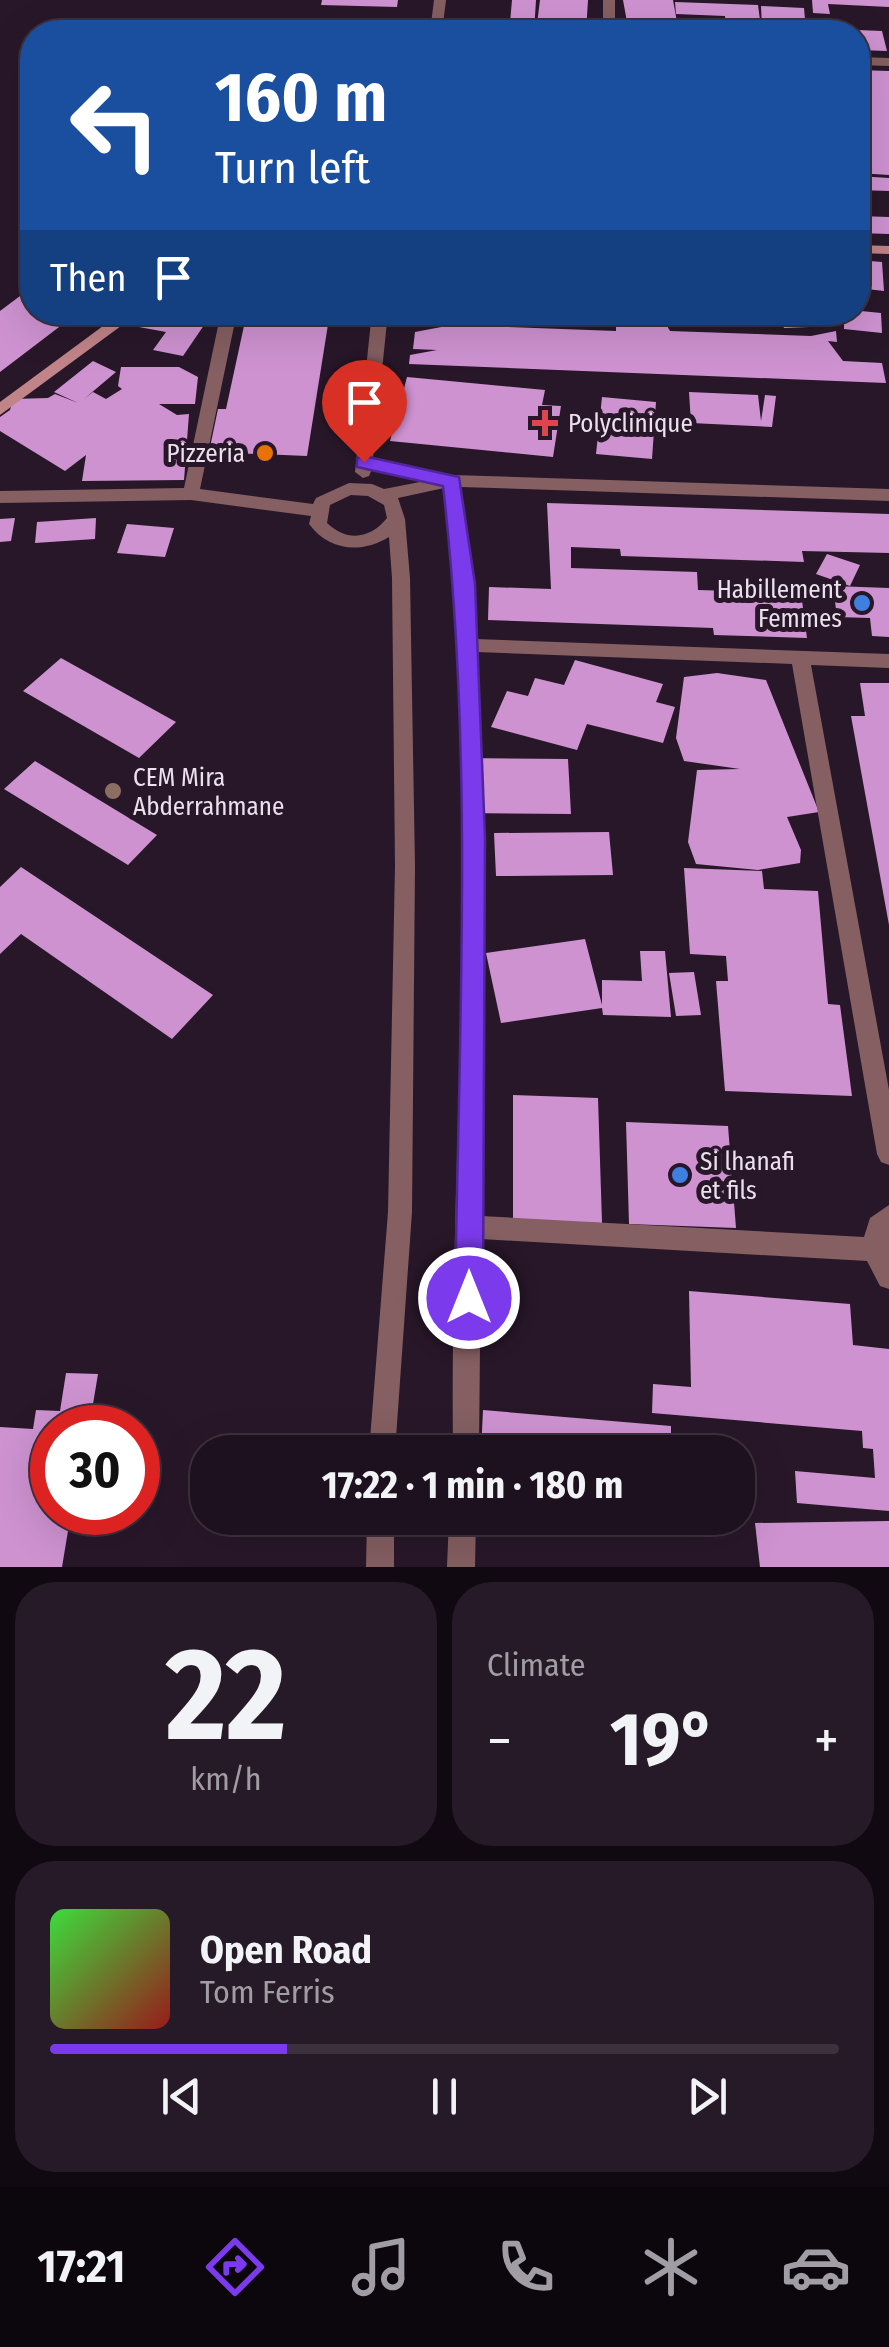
<!DOCTYPE html>
<html lang="en">
<head>
<meta charset="utf-8">
<style>
	body { margin:0; font-family:"Fira Sans Condensed",sans-serif; background:#261a28; color:#f1f3f6; height:100vh; display:flex; flex-direction:column; font-size:38px; white-space:nowrap }
	* { box-sizing:border-box; margin:0 }
	p { font-size:32px; color:#a19da4 }
	.icon { flex:none; width:55px; height:55px; fill:none; stroke:currentColor; stroke-width:2; stroke-linecap:round; stroke-linejoin:round }
	.map { position:relative; height:1567px; overflow:hidden }
	.sheet { display:flex; flex-direction:column; gap:15px; padding:15px; background:#100911; flex:1 }
	.sheet>* { flex:none }
	.hud { position:absolute; left:20px; top:20px; width:850px; height:305px; border-radius:40px; box-shadow:0 10px 40px #0002,0 0 0 2px #3c313d; background:#1a4fa0; color:#fff; overflow:hidden }
	.speed { position:absolute; left:30px; top:1405px; display:flex; gap:20px; font-size:50px; font-weight:700; text-align:center }
	.speed>* { display:grid; place-content:center; width:130px; height:130px; border-radius:50%; background:#1e111f; box-shadow:0 10px 40px #0002,0 0 0 2px #3c313d; line-height:1 }
	.speed .limit { border:15px solid #d22; background:#fff; color:#111 }
	.pin { position:absolute; display:grid; place-items:center; width:85px; height:85px; color:#fff; margin:-102px -42px; border-radius:50% 50% 50% 0; rotate:-45deg; box-shadow:0 0 10px #0007 }
	.pin .icon { rotate:45deg }
	.me { position:absolute; width:110px; margin:-55px; rotate:0deg; stroke-linejoin:round; filter:drop-shadow(0 0 8px #0008) }
	.turn { display:flex; align-items:center; gap:35px; height:210px; padding:0 30px; font-size:45px }
	.turn .icon { width:130px; height:130px; stroke-width:2.5 }
	.turn b { display:block; font-size:70px; line-height:85px }
	.then { display:flex; align-items:center; height:95px; padding:0 30px; background:#0003; gap:20px; font-size:38px }
	.big { font-size:75px; font-weight:700; line-height:1.1 }
	.sheet .tile { flex:1; display:flex; flex-direction:column; justify-content:center; gap:15px; min-width:0; padding:0 35px; border-radius:40px; background:#261a28 }
	.sheet .dial { align-items:center; gap:0 }
	.dial b { font-size:130px; line-height:1 }
	.song { display:flex; align-items:center; gap:30px }
	.cover { width:120px; height:120px; border-radius:15px; background:linear-gradient(135deg,hsl(120 70% 55%),hsl(0 70% 35%)) }
	.played { height:10px; border-radius:5px; background:linear-gradient(90deg,#7c3aed 30%,#3c313d 30%) }
	.keys { display:flex; justify-content:space-around; direction:ltr }
	.heat { display:flex; justify-content:space-between; align-items:center; font-size:55px; direction:ltr }
	.sheet .tiles { flex:1; display:grid; gap:15px; grid-template-columns:1fr 1fr }
	.tile:last-child { grid-column:span 2 }
	.trip { position:absolute; left:190px; top:1435px; width:565px; height:100px; border-radius:40px; background:#1e111f; box-shadow:0 10px 40px #0002,0 0 0 2px #3c313d; font-weight:700; line-height:100px; text-align:center }
	.tabs { display:flex; height:160px; justify-content:space-around; align-items:center; background:#0c070c; color:#a19da4 }
	.tabs .icon { width:70px; height:70px }
	.tabs .active { color:#7c3aed }
	.tabs b { font-size:45px; color:#f1f3f6 }
	.map>svg:first-child { display:block }
</style>
</head>
<body>
<div class="map">
<svg width="889" height="1567" viewBox="0 0 889 1567">
	<rect width="100%" height="100%" fill="#281729"/>
	<path fill="#ce92d1" d="M322,0H398L397,7L321,5Z
		M512,0H536L534,32H452L454,21L510,23Z
		M540,0H588L586,32H536Z
		M623,0H673L677,22H627Z
		M812,0H889V7L828,4L830,14L813,13Z
		M675,2L758,5L761,28L726,27L725,16L676,14Z
		M761,6L804,8L806,31L762,28Z
		M277,21L406,24L405,32H274Z
		M680,22L714,27L728,29L675,32Z
		M858,30L882,31L887,51L858,50Z
		M858,70L889,71V175L858,173Z
		M858,176L889,178V191L858,190Z
		M858,216L889,217V234L858,233Z
		M858,260L882,262L884,291L858,288Z
		M32,287V312H99L81,327L67,321L0,372V311Z
		M858,290L861,311L881,313L882,333L844,329V312H858Z
		M137,312H213L183,356L153,350L166,332L128,325Z
		M247,312H330L307,456L209,452L218,409H226Z
		M538,312H568L569,327H539Z
		M616,312H659L670,331L811,336L836,331L837,342L828,341L843,361L882,363L886,383L409,364L410,355L437,350L413,349L415,332L452,325L616,331Z
		M779,312H828L833,326L784,328Z
		M93,361L116,372L84,399L93,392L106,399L122,389L118,386L121,367H179L198,377L195,404H159L177,415L189,414L184,480L82,481L86,455L65,471L0,431V417L10,410L13,399L48,398L55,394L78,403L54,392Z
		M407,377L545,390L542,405L561,406L553,457L390,441Z
		M689,392L758,395L761,421L765,395L776,396L772,427L691,423Z
		M602,397L656,402L652,459L596,454Z
		M547,503L889,514V553L802,551L804,562L621,556L620,549L571,547V568L697,572L698,590L801,593L807,638L714,635L713,628L488,620L489,587L551,589Z
		M15,518L11,541L0,542V519Z
		M96,518L95,539L35,543L37,522Z
		M127,524L174,528L165,557L117,553Z
		M827,554L860,565L850,586L816,574Z
		M833,586L889,588V637L872,636L870,618L837,617Z
		M61,658L176,722L139,758L23,691Z
		M575,660L663,684L656,702L675,707L663,743L587,724L577,750L491,727L507,691L528,696L535,678L564,685Z
		M717,673L766,680L819,812L787,817L801,850L800,863L758,870L696,864L688,842L697,770L740,769L684,761L676,738L684,677Z
		M860,683H889V925L851,716H865Z
		M463,758L568,759L571,814L462,813Z
		M35,761L157,835L128,865L4,789Z
		M609,832L613,875L496,876L494,833Z
		M21,867L213,995L172,1039L21,934L0,954V887Z
		M684,868L762,871L764,889L818,891L828,1004L840,1005L852,1096L725,1091L716,981H728L726,956L690,954Z
		M585,939L602,1005V980L642,981L640,951H665L671,1017L603,1015L602,1008L501,1023L486,953Z
		M694,972L701,1015L676,1016L669,973Z
		M513,1095L598,1098L602,1223L513,1220Z
		M626,1122L728,1126L736,1228L629,1224Z
		M689,1291L850,1304L853,1345L889,1349V1511L797,1503L795,1471L875,1478L873,1449L863,1448L862,1431L652,1413L653,1384L691,1387Z
		M66,1373L98,1374L89,1428H52V1512H121L119,1526L69,1525L62,1567H0V1427L33,1429L36,1410L60,1411Z
		M483,1410L671,1426V1452H481Z
		M889,1521V1567H760L755,1523Z"/>
	<g fill="none" stroke-linecap="round" stroke-linejoin="round">
		<path fill="#855f62" fill-rule="evenodd" d="M434,0H446L442,32H430Z
			M603,0H615V32H603Z
			M858,57L889,58V66L858,65Z
			M221,312H237L200,489L313,504L316,498L349,483L372,484L384,489L425,481L372,469L369,476L363,478L355,472L372,312H388L373,458L452,475L889,489V501L461,487L474,583L476,639L889,654V668L811,665L889,1090V1165L881,1162L877,1154L792,664L477,652L483,838L481,1216L864,1237L870,1218L889,1205V1289L880,1286L867,1261L481,1239L479,1452H453C449,1132 484,808 444,488L398,498L405,519L410,578L415,866L412,1212L395,1452H369L388,1212L395,866L392,578L389,537C361,554 329,551 309,524L311,516L191,500L0,503V491L184,488ZM351,495L368,496L384,505L387,518C370,539 347,542 327,523L330,505Z
			M367,1518H394V1567H366Z
			M449,1518H476L475,1567H447Z"/>
		<path fill="#c18489" fill-rule="evenodd" d="M858,245L889,246V254L858,253Z
			M122,312H140L0,415V402Z"/>
	</g>
	<path fill="#7c3aed" stroke="#51269a" stroke-width="2.5" d="M364,456L459,477L475,584L485,838L483,1298L479,1308L469,1312L459,1308L455,1298C459,1028 474,755 443,486L357,467V458Z"/>
	<path fill="#e0444e" stroke="#281729" stroke-width="4" d="M540 408h10v10h10v10h-10v10h-10v-10h-10v-10h10z"/>
	<circle fill="#e8710a" stroke="#281729" stroke-width="4" cx="265" cy="453" r="10"/>
	<g fill="#3f7fe0" stroke="#281729" stroke-width="4">
		<circle cx="862" cy="603" r="10"/>
		<circle cx="680" cy="1175" r="10"/>
	</g>
	<circle fill="#8d6e63" stroke="#281729" stroke-width="4" cx="113" cy="791" r="10"/>
	<g text-anchor="middle" stroke-width="10" stroke-linejoin="round" paint-order="stroke">
		<g font-size="25" fill="#ece0ec" stroke="#281729" text-anchor="start">
			<text x="568" y="432">Polyclinique</text>
			<text x="245" y="462" text-anchor="end">Pizzeria</text>
			<text x="842" y="598" text-anchor="end">Habillement<tspan x="842" dy="29">Femmes</tspan></text>
			<text x="133" y="786">CEM Mira<tspan x="133" dy="29">Abderrahmane</tspan></text>
			<text x="700" y="1170">Si lhanafi<tspan x="700" dy="29">et fils</tspan></text>
		</g>
	</g>
</svg>
<div class="speed"><div class="limit">30</div></div>
<div class="pin" style="left:364px;top:462px;background:#d93025"><svg class="icon" aria-label="arrive" viewBox="0 0 24 24"><path d="M6 21V4h12l-3 4 3 4H6"/></svg></div>
<svg class="me" style="left:469px;top:1298px" viewBox="-20 -20 40 40"><circle r="17" fill="#7c3aed" stroke="#fff" stroke-width="3"/><path d="M0-11L8 9 0 5-8 9z" fill="#fff"/></svg>
<div class="trip">17:22 · 1 min · 180 m</div>
<div class="hud">
<div class="turn"><svg class="icon" aria-label="left" viewBox="0 0 24 24"><path d="M17 20v-9H6M10 6l-5 5 5 5"/></svg><div><b>160 m</b>Turn left</div></div>
<div class="then">Then<svg class="icon" aria-label="arrive" viewBox="0 0 24 24"><path d="M6 21V4h12l-3 4 3 4H6"/></svg></div>
</div>
</div>
<section class="sheet">
<div class="tiles">
<div class="tile dial"><b>22</b><p>km/h</p></div>
<div class="tile"><p>Climate</p>
<div class="heat"><a>−</a><b class="big">19°</b><a>+</a></div>
</div>
<div class="tile">
<div class="song"><i class="cover"></i><div><b>Open Road</b><p>Tom Ferris</p></div></div>
<div class="played"></div>
<div class="keys"><svg class="icon" aria-label="previous" viewBox="0 0 24 24"><path d="M18 5L8 12l10 7zM5 5v14"/></svg><svg class="icon" aria-label="pause" viewBox="0 0 24 24"><path d="M8 5v14M16 5v14"/></svg><svg class="icon" aria-label="next" viewBox="0 0 24 24"><path d="M6 5l10 7-10 7zM19 5v14"/></svg></div>
</div>
</div>
</section>
<nav class="tabs">
<b>17:21</b>
<svg class="icon active" aria-label="directions" viewBox="0 0 24 24"><path d="M12 3l9 9-9 9-9-9zM9 14v-3h6M13 9l2 2-2 2"/></svg>
<svg class="icon" aria-label="music" viewBox="0 0 24 24"><path d="M9 18V5l10-2v13"/><circle cx="6" cy="18" r="3"/><circle cx="16" cy="16" r="3"/></svg>
<svg class="icon" aria-label="phone" viewBox="0 0 24 24"><path d="M5 4h4l2 5-3 2q2 4 5 5l2-3 5 2v4C11 20 4 13 5 4z"/></svg>
<svg class="icon" aria-label="climate" viewBox="0 0 24 24"><path d="M12 3v18M4 7l16 10M4 17L20 7"/></svg>
<svg class="icon" aria-label="car" viewBox="0 0 24 24"><path d="M5 17H2v-5l4-1 3-4h7l3 4 3 1v5h-3M9 17h6M6 11h13"/><circle cx="7" cy="17" r="2"/><circle cx="17" cy="17" r="2"/></svg>
</nav>
</body>
</html>
